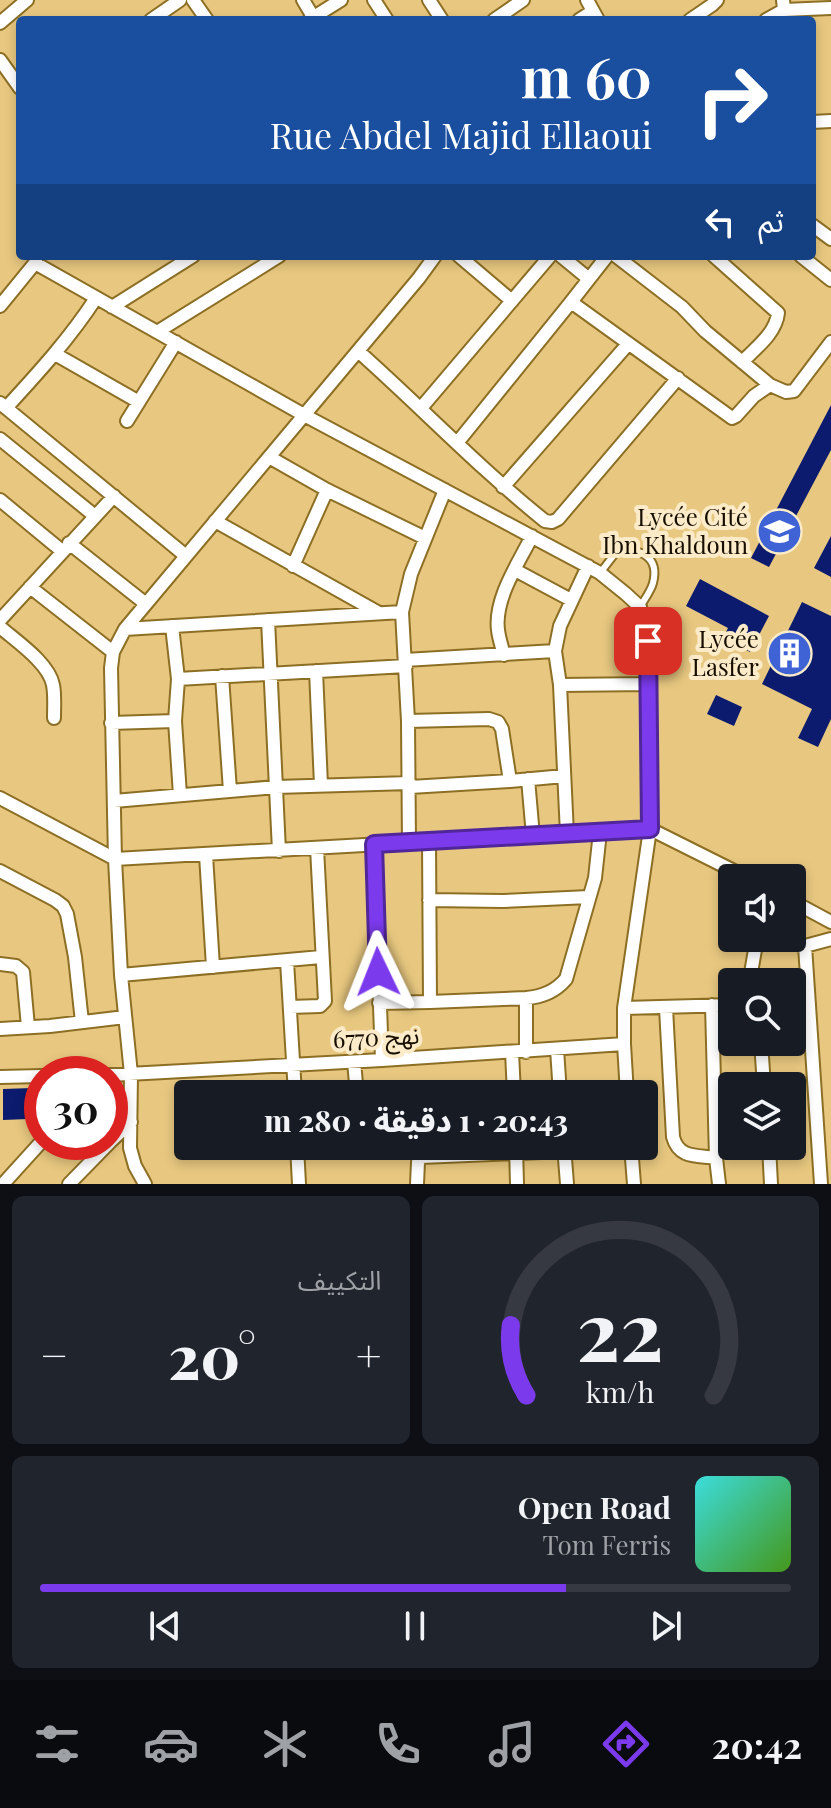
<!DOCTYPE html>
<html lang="ar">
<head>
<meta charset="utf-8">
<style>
	body { margin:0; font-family:"Playfair Display","Noto Sans Arabic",serif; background:#20242c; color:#f1f3f6; direction:rtl; height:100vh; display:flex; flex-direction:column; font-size:30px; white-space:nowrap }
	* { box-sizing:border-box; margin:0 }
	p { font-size:26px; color:#9ea1a6 }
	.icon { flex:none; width:44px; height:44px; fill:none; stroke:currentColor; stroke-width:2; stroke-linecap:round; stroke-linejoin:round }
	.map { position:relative; height:1184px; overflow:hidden; direction:ltr }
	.panel { display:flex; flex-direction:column; gap:12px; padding:12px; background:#0d0f14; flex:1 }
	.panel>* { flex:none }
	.guide { position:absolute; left:16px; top:16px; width:800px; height:244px; border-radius:8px; box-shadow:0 4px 12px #0003; direction:rtl; background:#1a4fa0; color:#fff; overflow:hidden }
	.fabs { position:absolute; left:718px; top:864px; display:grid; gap:16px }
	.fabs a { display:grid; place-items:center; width:88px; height:88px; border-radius:8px; background:#171b24; box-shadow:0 4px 12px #0003; font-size:40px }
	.speed { position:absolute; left:24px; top:1056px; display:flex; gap:16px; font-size:40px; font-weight:700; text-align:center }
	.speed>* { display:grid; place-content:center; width:104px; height:104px; border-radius:50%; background:#171b24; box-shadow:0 4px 12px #0003; line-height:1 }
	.speed .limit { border:12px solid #d22; background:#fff; color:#111 }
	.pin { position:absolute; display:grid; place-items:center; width:68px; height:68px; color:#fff; margin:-34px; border-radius:16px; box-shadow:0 4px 12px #0006 }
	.me { position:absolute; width:88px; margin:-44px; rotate:358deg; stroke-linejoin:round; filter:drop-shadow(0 0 6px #0008) }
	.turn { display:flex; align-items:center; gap:28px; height:168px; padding:0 32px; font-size:36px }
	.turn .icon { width:104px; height:104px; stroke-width:2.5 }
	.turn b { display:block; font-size:56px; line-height:68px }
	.then { display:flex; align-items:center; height:76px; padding:0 32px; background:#0003; gap:16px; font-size:30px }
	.big { font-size:60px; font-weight:800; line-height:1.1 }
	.panel .widget { flex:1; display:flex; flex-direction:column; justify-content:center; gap:12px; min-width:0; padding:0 28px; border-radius:12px; background:#20242c }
	.panel .dial { align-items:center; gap:0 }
	.dial svg { height:208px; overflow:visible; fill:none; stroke:#363941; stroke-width:7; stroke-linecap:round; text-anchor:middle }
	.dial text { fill:#f1f3f6; stroke:none }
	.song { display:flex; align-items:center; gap:24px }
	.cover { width:96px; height:96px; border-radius:12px; background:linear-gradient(135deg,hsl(180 70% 55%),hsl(100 70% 35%)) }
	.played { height:8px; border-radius:4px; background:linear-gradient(90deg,#7c3aed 70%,#363941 70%) }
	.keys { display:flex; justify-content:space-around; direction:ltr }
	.heat { display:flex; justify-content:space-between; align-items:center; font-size:44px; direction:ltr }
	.panel .tiles { flex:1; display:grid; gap:12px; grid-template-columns:1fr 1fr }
	.widget:last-child { grid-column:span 2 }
	.trip { position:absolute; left:174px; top:1080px; width:484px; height:80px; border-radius:8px; background:#171b24; box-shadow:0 4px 12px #0003; font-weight:800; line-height:80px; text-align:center; direction:rtl }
	.dock { display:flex; height:128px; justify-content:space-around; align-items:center; background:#090b0e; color:#9ea1a6 }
	.dock .icon { width:56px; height:56px }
	.dock .current { color:#7c3aed }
	.dock b { font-size:36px; color:#f1f3f6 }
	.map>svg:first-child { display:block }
</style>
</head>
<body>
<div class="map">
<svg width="831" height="1184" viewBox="0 0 831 1184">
	<rect width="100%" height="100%" fill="#e8c880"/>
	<path fill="#0c1b6e" d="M831,405V450L769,567L751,558Z
		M831,536V577L814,568Z
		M700,579L769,616L750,652L723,638L728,628L686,606Z
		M802,602L831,616V719L818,747L798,738L812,709L762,684Z
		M716,695L742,707L734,726L707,714Z
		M32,1088L33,1114L28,1119L3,1120V1089Z"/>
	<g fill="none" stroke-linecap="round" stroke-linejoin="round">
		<defs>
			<path id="lane" d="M600,573L617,551C639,548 660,556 653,583C651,591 644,600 640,607"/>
			<path id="street" d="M193,0L207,20
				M303,0L315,20
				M374,0L387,20
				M429,0L442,20
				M587,0L598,20
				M783,0L785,20
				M151,20L180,0
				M309,20L341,0
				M494,20L523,0
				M579,20L593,11
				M690,20L712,5L717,0
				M766,20L784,10L831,8
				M0,23L27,0
				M0,60L20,88
				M812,122L831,121
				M812,225L831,239
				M459,256L512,301
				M561,256L589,279
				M616,256L682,307L705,331L770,385
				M714,256L778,313C776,333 756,348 742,362
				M801,256L831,280
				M35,263L304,415L600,573L626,594L640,607L648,641L650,829L624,1008V1044L627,1094
				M571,302L607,256
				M0,306L35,263L37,256
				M112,307L193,256
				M157,332L279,256
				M358,351C421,407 479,468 545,521L552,522L558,519L678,378
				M55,354L139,402
				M0,403L186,556
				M6,408C39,372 70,338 96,298
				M421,408L550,256
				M127,421L176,342
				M0,439L95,516
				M457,443L571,302L732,418L736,416L754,396L770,385L786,392L794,391L831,342
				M269,457L327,490L425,538
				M503,487L628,344
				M0,500L62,551
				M215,521L379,613
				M69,543L146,604
				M293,566L327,490
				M515,570L571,600
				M30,587L113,652
				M0,620L114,496
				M268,620L279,851
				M172,626L178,679L175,721L180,795
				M0,627C16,641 49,663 53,685C55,695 54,707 54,718
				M125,629L402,612
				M555,651L560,626L588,566
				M504,655C502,647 499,639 498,630C494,599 518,564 532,536
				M405,660L555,651L560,685L567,834
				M316,671L321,785
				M222,676L230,791
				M178,679L406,666
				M560,685L648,684
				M408,721L489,719L498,722L502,729L510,781L564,776
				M111,723L175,721
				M528,779L533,836
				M410,787L510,781
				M0,798L115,859L650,829L748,878
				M114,801L276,787L410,783
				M409,843L408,721L402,612L411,574L445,490
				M374,844L382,1060
				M206,855L213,967
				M0,871L55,900L63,906L67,914L75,957L82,1022
				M429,900L503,901L589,897
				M792,901L831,922
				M771,938L805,946L831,939
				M805,946L821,1184
				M287,961L295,1094
				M0,964L16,966L23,972L28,1027
				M121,975L321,957
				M752,982L751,973L757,938
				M430,1002L526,998
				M379,1003L430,1002L429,842
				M712,1005L716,1158L719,1184
				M290,1007L320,1006L325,1001L317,848
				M624,1008L732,1005
				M666,1008L673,1137C679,1159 697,1155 716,1158
				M0,1029L50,1026L125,1017
				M761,1042L764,1086
				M557,1049L560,1094
				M512,1052L514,1094
				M526,1052V998C542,997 555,992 566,979L595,878L600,832
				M354,1062L357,1094
				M110,1075L382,1060L624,1044
				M0,1077L42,1076
				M110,1142L131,1122
				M297,1146L299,1184
				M564,1146L567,1184
				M631,1146L634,1184
				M769,1146L771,1184
				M516,1147L517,1184
				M3,1184L42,1141
				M69,1184L110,1142
				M145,1184L135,1166L130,1148L131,1074L121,975L115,859L111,668L113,652L125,629L419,278L435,256
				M417,1184L418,1162L421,1157L565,1151"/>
		</defs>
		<use href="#lane" stroke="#8c6f24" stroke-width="10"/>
		<use href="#street" stroke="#8c6f24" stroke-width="16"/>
		<use href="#lane" stroke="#fff" stroke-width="6"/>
		<use href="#street" stroke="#fff" stroke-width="12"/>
	</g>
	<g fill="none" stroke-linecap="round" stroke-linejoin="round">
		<defs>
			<path id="route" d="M378,972L374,844L650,829L648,641"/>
		</defs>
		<use href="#route" stroke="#51269a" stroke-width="20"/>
		<use href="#route" stroke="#7c3aed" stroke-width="14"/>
	</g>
	<defs>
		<symbol id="school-disc" viewBox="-11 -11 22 22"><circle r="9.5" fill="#3f63d5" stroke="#fbebc8"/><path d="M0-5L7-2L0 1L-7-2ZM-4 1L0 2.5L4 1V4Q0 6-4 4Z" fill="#fff"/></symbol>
		<symbol id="building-disc" viewBox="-11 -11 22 22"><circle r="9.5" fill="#3f63d5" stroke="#fbebc8"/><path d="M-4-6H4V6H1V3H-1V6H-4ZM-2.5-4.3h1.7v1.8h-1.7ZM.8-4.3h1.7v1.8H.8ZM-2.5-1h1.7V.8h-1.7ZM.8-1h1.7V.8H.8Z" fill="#fff"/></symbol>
	</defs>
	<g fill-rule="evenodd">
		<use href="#school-disc" x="754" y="506" width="51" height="51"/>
		<use href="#building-disc" x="764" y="628" width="51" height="51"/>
	</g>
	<g text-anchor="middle" stroke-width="8" stroke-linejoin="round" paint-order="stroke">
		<g font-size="24" fill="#170e00" stroke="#fbebc8" text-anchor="end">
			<text x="748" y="526">Lycée Cité<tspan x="748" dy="28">Ibn Khaldoun</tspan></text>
			<text x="759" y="648">Lycée<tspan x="759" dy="28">Lasfer</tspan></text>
		</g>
		<g font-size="24" fill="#170e00" stroke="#fbebc8">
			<text transform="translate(376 1038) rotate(-3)" y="8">نهج 6770</text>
		</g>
	</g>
</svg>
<div class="fabs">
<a><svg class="icon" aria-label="sound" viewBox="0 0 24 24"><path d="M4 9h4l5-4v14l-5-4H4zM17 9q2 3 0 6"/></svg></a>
<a><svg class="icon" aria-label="search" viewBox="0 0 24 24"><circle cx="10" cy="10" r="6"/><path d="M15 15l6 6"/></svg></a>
<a><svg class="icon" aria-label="layers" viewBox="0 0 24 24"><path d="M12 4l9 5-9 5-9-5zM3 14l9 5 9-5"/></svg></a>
</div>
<div class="speed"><div class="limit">30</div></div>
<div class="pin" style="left:648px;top:641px;background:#d93025"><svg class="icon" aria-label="arrive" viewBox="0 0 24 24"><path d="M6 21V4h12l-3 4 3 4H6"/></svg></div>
<svg class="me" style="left:378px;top:972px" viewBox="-20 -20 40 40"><path d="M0-17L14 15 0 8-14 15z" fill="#7c3aed" stroke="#fff" stroke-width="4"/></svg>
<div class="trip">20:43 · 1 دقيقة · 280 m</div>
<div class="guide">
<div class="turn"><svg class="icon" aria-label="right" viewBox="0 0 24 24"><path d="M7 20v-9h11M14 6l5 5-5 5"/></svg><div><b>60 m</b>Rue Abdel Majid Ellaoui</div></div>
<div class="then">ثم<svg class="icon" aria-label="left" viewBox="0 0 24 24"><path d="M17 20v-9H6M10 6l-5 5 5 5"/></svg></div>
</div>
</div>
<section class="panel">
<div class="tiles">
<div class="widget dial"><svg viewBox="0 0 100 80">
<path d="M14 69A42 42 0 1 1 86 69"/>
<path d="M14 69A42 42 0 0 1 8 42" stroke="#7c3aed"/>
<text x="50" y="56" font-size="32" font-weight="700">22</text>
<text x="50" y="72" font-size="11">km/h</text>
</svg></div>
<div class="widget"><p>التكييف</p>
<div class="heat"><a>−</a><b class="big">20°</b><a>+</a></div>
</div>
<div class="widget">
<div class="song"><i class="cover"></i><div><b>Open Road</b><p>Tom Ferris</p></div></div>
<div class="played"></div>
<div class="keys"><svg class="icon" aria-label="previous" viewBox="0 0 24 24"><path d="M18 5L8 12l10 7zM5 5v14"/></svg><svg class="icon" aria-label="pause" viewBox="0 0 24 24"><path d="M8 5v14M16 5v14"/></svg><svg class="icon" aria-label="next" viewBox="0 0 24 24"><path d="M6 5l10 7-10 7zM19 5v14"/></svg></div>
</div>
</div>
</section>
<nav class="dock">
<b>20:42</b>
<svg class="icon current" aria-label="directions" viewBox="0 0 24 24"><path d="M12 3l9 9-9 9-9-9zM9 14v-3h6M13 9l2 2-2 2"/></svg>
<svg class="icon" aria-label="music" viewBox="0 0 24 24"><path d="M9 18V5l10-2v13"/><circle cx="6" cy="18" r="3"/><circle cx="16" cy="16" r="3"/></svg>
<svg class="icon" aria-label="phone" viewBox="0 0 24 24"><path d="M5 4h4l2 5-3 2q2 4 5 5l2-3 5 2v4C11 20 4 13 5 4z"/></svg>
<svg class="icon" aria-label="climate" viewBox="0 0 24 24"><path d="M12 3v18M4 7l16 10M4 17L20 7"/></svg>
<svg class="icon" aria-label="car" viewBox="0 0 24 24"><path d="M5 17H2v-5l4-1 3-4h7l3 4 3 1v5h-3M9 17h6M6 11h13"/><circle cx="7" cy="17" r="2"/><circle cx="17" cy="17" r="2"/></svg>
<svg class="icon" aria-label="filters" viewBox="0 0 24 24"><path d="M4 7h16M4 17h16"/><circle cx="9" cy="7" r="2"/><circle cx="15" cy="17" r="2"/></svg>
</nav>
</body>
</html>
